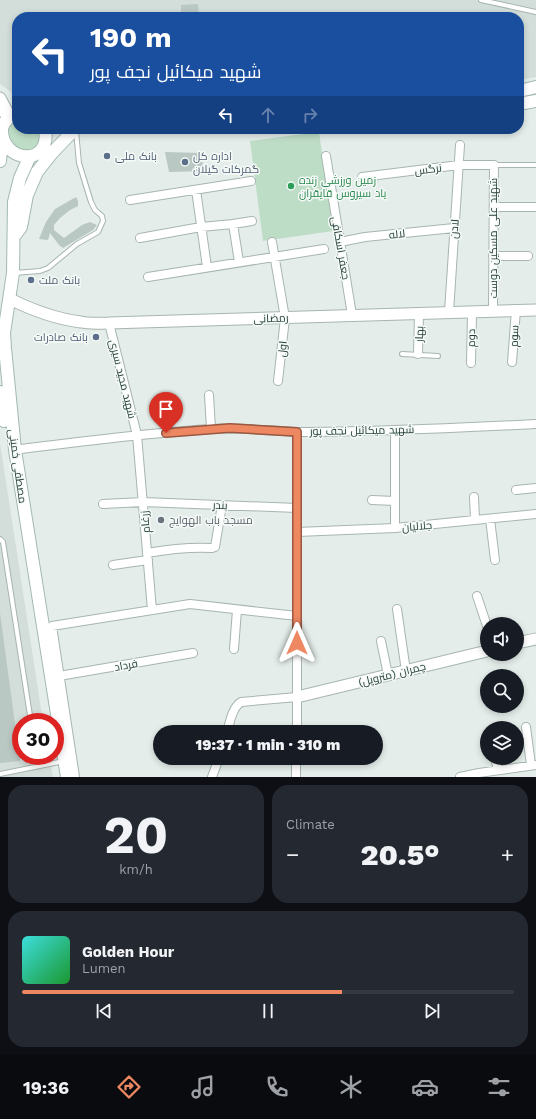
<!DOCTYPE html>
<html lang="en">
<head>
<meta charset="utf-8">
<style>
	body { margin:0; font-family:"Work Sans",Cairo,sans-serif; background:#242831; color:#f1f3f6; height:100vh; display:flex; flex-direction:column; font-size:15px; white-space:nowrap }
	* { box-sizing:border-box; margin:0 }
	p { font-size:13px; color:#9ea1a6 }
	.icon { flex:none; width:22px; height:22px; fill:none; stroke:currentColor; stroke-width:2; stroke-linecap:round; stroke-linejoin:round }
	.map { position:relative; height:777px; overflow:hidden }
	.side { display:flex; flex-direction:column; gap:8px; padding:8px; background:#0d0f14; flex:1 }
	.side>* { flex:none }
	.banner { position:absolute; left:12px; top:12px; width:512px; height:122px; border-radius:16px; box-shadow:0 2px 6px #0003; background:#1a4fa0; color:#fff; overflow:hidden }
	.controls { position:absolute; left:480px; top:617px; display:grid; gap:8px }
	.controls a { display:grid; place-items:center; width:44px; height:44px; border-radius:50%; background:#171b24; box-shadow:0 2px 6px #0003; font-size:20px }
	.speed { position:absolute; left:12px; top:713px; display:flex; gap:8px; font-size:20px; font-weight:700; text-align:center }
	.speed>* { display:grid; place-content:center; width:52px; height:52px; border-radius:50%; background:#171b24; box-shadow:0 2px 6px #0003; line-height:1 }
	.speed .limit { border:6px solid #d22; background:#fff; color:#111 }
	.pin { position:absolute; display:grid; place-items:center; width:34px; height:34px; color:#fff; margin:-41px -17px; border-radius:50% 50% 50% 0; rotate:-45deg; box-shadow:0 0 4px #0007 }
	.pin .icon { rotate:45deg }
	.me { position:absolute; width:44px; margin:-22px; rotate:0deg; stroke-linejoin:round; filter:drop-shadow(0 0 3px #0008) }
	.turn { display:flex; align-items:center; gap:14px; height:84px; padding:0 12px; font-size:18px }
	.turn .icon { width:52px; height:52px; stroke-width:2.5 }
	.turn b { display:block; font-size:28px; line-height:34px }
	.lanes { display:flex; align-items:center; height:38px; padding:0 12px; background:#0003; justify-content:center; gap:20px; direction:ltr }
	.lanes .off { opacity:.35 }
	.big { font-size:30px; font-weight:800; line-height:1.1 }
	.side .tile { flex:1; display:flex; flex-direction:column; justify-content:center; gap:6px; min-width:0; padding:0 14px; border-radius:16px; background:#242831 }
	.side .dial { align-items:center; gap:0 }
	.dial b { font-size:52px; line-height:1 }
	.song { display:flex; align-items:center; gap:12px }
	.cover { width:48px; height:48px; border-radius:6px; background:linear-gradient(135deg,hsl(180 70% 55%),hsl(130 70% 35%)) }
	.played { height:4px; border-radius:2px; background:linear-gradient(90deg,#ed8863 65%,#363941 65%) }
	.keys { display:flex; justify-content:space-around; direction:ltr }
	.heat { display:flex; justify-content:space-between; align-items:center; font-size:22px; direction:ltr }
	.side .tiles { flex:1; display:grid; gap:8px; grid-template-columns:1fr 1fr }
	.tile:last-child { grid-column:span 2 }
	.trip { position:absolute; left:153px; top:725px; width:230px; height:40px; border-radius:20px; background:#171b24; box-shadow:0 2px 6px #0003; font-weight:800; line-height:40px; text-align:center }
	.tab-bar { display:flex; height:64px; justify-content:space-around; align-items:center; background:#090b0e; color:#9ea1a6 }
	.tab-bar .icon { width:28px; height:28px }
	.tab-bar .on { color:#ed8863 }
	.tab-bar b { font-size:18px; color:#f1f3f6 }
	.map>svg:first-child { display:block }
</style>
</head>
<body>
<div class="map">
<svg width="536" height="777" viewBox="0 0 536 777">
	<rect width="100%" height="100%" fill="#e4edea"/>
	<path fill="#d3ddd9" d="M0,0H536V77L519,80V17H17V96L0,84Z
		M0,443L43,722H21V756H49L53,777H0Z"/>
	<path fill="#beddc7" d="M17,116V129H41L40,144L30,152L12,150L5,129Z
		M319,132L333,231L263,241L250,141Z"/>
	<path fill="#bac8c3" d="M198,4L199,17H181V5Z
		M165,152L202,153L203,171L169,172Z
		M76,197L78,201V206L70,210L60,218L54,225V230L64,238L82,225L90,222L97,225L93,230L63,248L59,245L50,233L48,240L39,239L46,222L55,209Z
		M0,613L20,761L0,763Z"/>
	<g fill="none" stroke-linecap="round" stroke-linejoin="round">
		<defs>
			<path id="service" d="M481,0L536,12
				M0,112L5,120
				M494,165H536
				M14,273L40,271L48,268L77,244L98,232L103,221L102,216L95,210L91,202L79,163L76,131
				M402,354L438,356
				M0,539L3,542L31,722
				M37,756L38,766
				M0,774L59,762"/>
			<path id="minor" d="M326,156L352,315
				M362,177L459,165H494L493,311
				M196,190L207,267
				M130,200L251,181
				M494,207H536
				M233,224L239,262
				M140,238L201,227L233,224L252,221
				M272,242L285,318L278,381
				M340,242L365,237L454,228
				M493,256H528
				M148,277L324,249
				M449,312L460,145
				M109,323L137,435L152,610
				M418,354L419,313
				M512,362L516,310
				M471,363L472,312
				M209,395L211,429
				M297,432V732
				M21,449C84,441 147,433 210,429C240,427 269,431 298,432C377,432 457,428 536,424
				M516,490L536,488
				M474,497L475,520
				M372,500L395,501
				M103,504L143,502L297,508
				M490,519L495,560
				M395,528V430
				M297,532L395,528L536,514
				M147,553C170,549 189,547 212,548L215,547L222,505
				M113,565L148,560
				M477,596L487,626
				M397,609L406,671
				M381,641L388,675
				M234,649L237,610
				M59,676L193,653
				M526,727L531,765
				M227,732C230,722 232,708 241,702L297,697
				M495,758L498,770
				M75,777L52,626L190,604L297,616
				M212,777L219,758
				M296,777V758
				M460,777L479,773L536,765"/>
			<path id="tertiary" d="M0,98L10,117
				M10,299C32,310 57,319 81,322C90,324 99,323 109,323L536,310
				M517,643L536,639
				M297,697L487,651"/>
			<path id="secondary" d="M519,91L536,87
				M519,104L536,101
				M17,113C10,116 4,121 2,128C0,163 52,168 45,129
				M30,156L20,178L14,202L13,273L4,333L5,348L15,450L67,777
				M0,161L2,142
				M16,234L21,227L27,195L37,172L52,153L73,131
				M0,392L4,421"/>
		</defs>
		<use href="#service" stroke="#a7b5b1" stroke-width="6"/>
		<use href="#minor" stroke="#a7b5b1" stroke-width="10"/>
		<use href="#tertiary" stroke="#a7b5b1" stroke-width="13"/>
		<use href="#secondary" stroke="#a3b9b2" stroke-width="14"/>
		<use href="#service" stroke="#fff" stroke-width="4"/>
		<use href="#minor" stroke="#fff" stroke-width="8"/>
		<use href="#tertiary" stroke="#fff" stroke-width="11"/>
		<use href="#secondary" stroke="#fff" stroke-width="12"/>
	</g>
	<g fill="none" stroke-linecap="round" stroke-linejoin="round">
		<defs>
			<path id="route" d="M166,433L230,428L297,432V643"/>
		</defs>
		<use href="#route" stroke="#9a5840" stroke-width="10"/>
		<use href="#route" stroke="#ed8863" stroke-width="7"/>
	</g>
	<g fill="#5c6f8a" stroke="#f5faf7" stroke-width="1.5">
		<circle cx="107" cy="156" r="4"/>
		<circle cx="185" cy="162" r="4"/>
		<circle cx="31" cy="280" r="4"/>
		<circle cx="96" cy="337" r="4"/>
	</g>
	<circle fill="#2e9e5b" stroke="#f5faf7" stroke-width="1.5" cx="291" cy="186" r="4"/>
	<circle fill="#6b7280" stroke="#f5faf7" stroke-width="1.5" cx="161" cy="520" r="4"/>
	<g text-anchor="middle" stroke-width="3" stroke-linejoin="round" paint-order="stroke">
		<g font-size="11" fill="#4e5e75" stroke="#f5faf7" text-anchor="start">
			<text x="115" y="160">بانک ملی</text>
			<text x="193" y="160">اداره کل<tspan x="193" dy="13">گمرکات گیلان</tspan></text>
			<text x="39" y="284">بانک ملت</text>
			<text x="88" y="341" text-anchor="end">بانک صادرات</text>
		</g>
		<g font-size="11" fill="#243f38" stroke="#f5faf7">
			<text transform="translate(428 169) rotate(-7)" y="4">نرگس</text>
			<text transform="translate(454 229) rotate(-86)" y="4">لادن</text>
			<text transform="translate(397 234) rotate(-6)" y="4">لاله</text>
			<text transform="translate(493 238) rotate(-90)" y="4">شهید علی مسکین دوست</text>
			<text transform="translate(341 248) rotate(80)" y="4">جعفر اسکافی</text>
			<text transform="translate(271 318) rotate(-2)" y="4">رمضانی</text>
			<text transform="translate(419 334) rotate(-88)" y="4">بهار</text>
			<text transform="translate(514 336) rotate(-87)" y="4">سوم</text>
			<text transform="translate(471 338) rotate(-89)" y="4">دوم</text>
			<text transform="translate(282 349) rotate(-84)" y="4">اول</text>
			<text transform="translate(123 379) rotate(76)" y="4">شهید مجید سیری</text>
			<text transform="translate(362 430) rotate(-1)" y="4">شهید میکائیل نجف پور</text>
			<text transform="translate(18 466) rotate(82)" y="4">مصطفی خمینی</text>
			<text transform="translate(220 505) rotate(2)" y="4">بندر</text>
			<text transform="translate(145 522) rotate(-95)" y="4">زرغام</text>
			<text transform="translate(417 526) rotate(-5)" y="4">جلالیان</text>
			<text transform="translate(126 665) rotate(-10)" y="4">فرداد</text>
			<text transform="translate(392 674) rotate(-14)" y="4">چمران (متروپل)</text>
		</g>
		<g font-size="11" fill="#27864d" stroke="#f5faf7" text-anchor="start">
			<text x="299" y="184">زمین ورزشی زنده<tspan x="299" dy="13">یاد سیروس قایقران</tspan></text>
		</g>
		<g font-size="11" fill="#5b616d" stroke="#f5faf7" text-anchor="start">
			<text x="169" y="524">مسجد باب الهوایج</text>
		</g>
	</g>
</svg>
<div class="controls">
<a><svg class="icon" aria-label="sound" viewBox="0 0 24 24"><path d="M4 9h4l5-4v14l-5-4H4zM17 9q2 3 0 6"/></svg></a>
<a><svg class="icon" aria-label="search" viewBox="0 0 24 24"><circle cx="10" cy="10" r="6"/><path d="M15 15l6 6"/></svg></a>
<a><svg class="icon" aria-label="layers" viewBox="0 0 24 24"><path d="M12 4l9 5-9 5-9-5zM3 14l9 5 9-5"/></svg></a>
</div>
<div class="speed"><div class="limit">30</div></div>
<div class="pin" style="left:166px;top:433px;background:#d93025"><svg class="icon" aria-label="arrive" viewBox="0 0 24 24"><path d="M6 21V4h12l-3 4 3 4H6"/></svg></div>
<svg class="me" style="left:297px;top:643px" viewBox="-20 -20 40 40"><path d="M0-17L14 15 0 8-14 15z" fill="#ed8863" stroke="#fff" stroke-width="4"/></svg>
<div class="trip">19:37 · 1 min · 310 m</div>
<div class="banner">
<div class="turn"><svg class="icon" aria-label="left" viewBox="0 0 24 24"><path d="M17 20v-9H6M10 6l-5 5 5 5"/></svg><div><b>190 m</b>شهید میکائیل نجف پور</div></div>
<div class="lanes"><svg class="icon" aria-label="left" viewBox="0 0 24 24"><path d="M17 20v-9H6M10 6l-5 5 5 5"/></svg><svg class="icon off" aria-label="ahead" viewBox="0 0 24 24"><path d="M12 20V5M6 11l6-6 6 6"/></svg><svg class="icon off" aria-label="right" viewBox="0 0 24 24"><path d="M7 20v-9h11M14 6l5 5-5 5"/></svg></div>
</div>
</div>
<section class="side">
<div class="tiles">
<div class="tile dial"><b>20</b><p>km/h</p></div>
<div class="tile"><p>Climate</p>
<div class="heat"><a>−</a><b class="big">20.5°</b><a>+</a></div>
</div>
<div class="tile">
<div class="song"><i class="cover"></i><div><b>Golden Hour</b><p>Lumen</p></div></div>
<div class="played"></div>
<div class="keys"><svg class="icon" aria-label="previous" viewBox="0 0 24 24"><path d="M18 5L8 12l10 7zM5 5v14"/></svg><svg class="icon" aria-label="pause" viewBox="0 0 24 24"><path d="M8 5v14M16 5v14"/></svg><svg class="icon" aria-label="next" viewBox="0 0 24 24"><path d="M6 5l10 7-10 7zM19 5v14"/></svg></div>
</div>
</div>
</section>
<nav class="tab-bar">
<b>19:36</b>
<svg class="icon on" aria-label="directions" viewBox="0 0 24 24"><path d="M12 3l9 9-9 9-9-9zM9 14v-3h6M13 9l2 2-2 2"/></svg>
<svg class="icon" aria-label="music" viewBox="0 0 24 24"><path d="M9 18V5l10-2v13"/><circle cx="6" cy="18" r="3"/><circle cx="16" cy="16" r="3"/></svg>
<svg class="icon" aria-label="phone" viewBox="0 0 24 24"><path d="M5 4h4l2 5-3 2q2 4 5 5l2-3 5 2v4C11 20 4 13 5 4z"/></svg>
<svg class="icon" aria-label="climate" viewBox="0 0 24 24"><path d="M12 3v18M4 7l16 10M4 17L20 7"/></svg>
<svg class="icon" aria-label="car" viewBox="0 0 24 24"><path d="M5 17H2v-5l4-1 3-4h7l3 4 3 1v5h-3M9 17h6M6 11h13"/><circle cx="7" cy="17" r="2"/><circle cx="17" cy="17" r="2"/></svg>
<svg class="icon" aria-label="filters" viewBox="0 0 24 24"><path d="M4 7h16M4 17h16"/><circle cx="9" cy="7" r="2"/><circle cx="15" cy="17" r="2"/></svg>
</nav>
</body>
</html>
